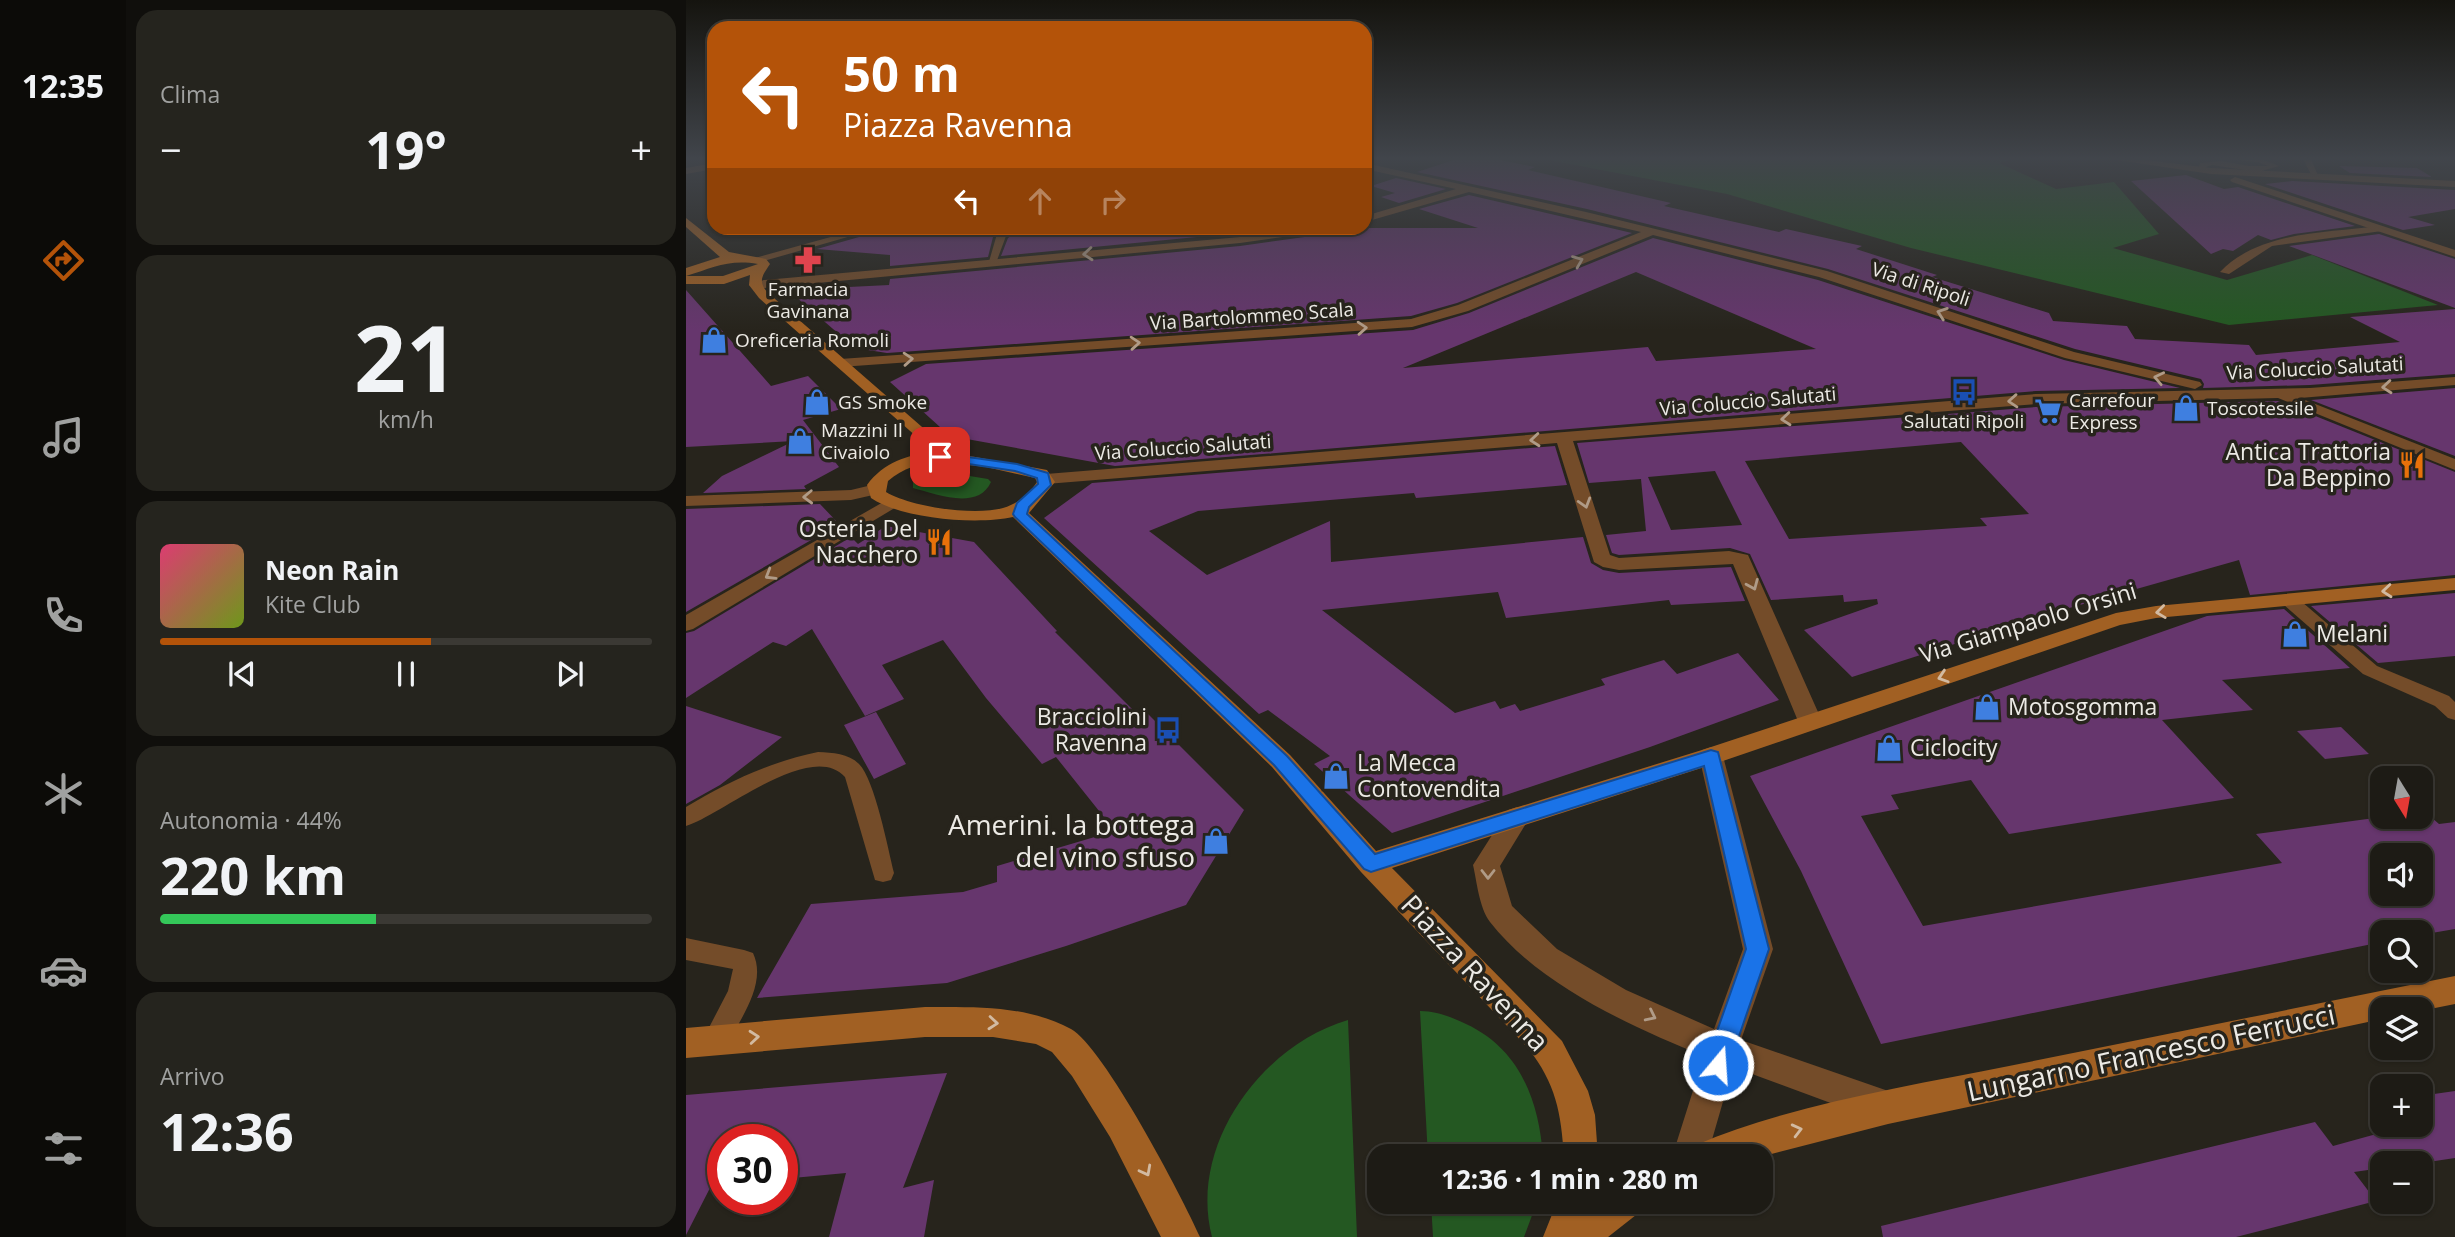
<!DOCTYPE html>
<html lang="it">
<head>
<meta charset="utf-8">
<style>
	body { margin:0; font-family:"Open Sans",sans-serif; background:#25241e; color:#f1f3f6; height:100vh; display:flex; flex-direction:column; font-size:26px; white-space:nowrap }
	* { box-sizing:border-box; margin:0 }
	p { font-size:23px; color:#a0a1a0 }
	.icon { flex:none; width:38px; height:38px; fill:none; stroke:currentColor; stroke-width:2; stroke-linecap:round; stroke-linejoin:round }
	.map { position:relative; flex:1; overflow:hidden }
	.details { display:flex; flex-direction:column; gap:10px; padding:10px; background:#100f0c; width:560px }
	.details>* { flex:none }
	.guide { position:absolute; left:21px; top:21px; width:665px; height:214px; border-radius:21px; box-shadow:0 2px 5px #0004,0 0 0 2px #3b3934; background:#b45309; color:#fff; overflow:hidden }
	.needle { width:46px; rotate:169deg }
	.controls { position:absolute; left:1684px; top:766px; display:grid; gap:14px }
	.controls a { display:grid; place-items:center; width:63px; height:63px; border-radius:14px; background:#1d1b15; box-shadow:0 2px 5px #0004,0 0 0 2px #3b3934; font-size:35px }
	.speed { position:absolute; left:21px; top:1124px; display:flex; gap:14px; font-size:35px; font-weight:700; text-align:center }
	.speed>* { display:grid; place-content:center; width:91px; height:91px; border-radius:50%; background:#1d1b15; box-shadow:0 2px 5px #0004,0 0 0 2px #3b3934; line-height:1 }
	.speed .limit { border:10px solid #d22; background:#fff; color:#111 }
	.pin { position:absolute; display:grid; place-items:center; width:60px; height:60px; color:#fff; margin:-30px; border-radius:14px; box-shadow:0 4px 10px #0006 }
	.me { position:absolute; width:77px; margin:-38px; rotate:18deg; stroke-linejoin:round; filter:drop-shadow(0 0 5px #0008) }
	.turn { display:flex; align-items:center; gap:24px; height:147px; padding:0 21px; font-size:32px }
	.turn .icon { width:91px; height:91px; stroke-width:2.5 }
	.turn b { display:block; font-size:49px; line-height:60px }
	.lanes { display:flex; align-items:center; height:66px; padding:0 21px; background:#0003; justify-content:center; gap:35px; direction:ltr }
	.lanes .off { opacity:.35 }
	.big { font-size:52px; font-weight:700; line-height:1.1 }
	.details .card { flex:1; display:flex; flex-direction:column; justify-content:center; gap:10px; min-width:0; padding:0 24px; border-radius:21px; background:#25241e }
	.details .dial { align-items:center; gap:0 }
	.dial b { font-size:91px; line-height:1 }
	.song { display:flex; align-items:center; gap:21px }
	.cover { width:84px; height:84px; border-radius:10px; background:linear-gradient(135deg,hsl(340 70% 55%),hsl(80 70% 35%)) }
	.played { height:7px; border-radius:4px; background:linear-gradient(90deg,#b45309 55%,#3b3934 55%) }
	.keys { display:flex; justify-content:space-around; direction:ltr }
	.heat { display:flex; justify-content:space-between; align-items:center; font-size:38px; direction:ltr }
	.charge { height:10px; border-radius:5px; background:linear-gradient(90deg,#34c759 44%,#3b3934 0) }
	.trip { position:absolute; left:681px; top:1144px; width:406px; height:70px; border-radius:21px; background:#1d1b15; box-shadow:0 2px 5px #0004,0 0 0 2px #3b3934; font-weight:700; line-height:70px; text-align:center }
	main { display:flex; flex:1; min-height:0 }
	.menu { display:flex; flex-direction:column; width:126px; justify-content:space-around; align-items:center; background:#0c0b08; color:#a0a1a0 }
	.menu .icon { width:49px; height:49px }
	.menu .on { color:#b45309 }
	.menu b { font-size:32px; color:#f1f3f6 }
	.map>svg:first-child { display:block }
</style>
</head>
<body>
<main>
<nav class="menu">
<b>12:35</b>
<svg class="icon on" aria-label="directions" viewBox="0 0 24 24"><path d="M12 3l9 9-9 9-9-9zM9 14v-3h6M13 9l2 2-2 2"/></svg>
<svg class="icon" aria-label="music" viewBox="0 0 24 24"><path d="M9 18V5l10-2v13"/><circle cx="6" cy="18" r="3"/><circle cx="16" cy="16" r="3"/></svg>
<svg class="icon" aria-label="phone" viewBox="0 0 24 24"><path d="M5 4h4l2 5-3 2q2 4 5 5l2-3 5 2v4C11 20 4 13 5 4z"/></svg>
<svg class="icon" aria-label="climate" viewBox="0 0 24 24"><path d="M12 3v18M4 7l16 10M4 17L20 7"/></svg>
<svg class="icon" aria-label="car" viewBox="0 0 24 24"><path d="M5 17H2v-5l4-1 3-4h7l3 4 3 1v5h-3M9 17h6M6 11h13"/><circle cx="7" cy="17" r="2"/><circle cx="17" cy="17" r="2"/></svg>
<svg class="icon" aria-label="filters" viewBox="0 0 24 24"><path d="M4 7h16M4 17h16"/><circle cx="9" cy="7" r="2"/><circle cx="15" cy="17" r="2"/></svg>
</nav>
<section class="details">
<div class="card"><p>Clima</p>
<div class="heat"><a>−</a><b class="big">19°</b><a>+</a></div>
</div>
<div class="card dial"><b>21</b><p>km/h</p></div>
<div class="card">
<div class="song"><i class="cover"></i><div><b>Neon Rain</b><p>Kite Club</p></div></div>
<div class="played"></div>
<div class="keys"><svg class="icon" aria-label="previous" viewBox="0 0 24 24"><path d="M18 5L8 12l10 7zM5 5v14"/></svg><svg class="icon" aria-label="pause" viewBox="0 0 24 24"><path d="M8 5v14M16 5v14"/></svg><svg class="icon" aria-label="next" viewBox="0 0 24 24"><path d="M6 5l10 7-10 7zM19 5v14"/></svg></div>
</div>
<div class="card"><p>Autonomia · 44%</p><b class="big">220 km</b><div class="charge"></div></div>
<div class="card"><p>Arrivo</p><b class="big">12:36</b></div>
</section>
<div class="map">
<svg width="1769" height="1237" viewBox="0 0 1769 1237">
	<rect width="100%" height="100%" fill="#27241c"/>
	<path fill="#245822" d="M847,157H1336L1313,163L1370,189L1428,182L1473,234L1427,248L1541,280L1626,255L1752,305L1543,325L1225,248L1041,194Z
		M253,471L302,479L305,482C292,511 250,494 227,488V482L238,475Z
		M734,1011C751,1011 765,1017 780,1024C834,1049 853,1101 857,1157H742Z
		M662,1020L671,1237H526C502,1145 576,1045 662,1020Z
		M745,1202H851L838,1237H747Z"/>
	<path fill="#66366d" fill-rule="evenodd" d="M777,157H799L849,167L842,170L985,203L978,206L1093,232L1100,229L1176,246L1170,249L1251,275L1246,277L1363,313L1367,321L1441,326L1449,339L1563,345L1570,355L1714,342L1664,317L1769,309V374L1624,385L1517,388L1518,384L1515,379L1389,349L1142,269L901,209L731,172Z
		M1653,166L1731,168L1746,177L1664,173Z
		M1500,175L1538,189L1552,187L1669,226L1608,234L1585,240L1572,235L1547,251L1537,249L1525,254L1445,181Z
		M710,178L760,189L713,203L695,197L709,193L685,186Z
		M1606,181L1769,190V209L1722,217L1749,225L1717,230L1579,184Z
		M783,195L946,233L771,303L725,316L201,353L169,348L102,290L203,285L204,279L554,246L640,234L647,228H792L733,209Z
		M196,228H318L308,233L302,257L204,266V255L131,249L194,231Z
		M336,228H408V231L449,228V233L505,228H604L315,256L322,238Z
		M1693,234L1769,259V308L1603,246Z
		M967,238L1132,280L1378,360L1494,388L1350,391L429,466L264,436L204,382L240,364L727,330L783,313ZM950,272L1130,349L970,361L962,347L717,368Z
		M0,290L85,386L122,376L155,409L117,420L153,467L118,486L120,489L17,493L36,476L108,441L0,447Z
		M1769,388V456L1625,400Z
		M1592,401L1769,472V575L1564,595L1553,560L1362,614L1166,677L1118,630L1192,604L1191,599L1158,602L1157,595L1085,600L1064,554L1044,548L933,555L926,553L920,535L960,531L955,479L903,483L891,443L1350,407ZM1275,442L1343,514L1294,518L1301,526L1103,539L1059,461ZM1029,471L1056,525L985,530L962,477Z
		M869,446L881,485L730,498L728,493L512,511L463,531L521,575L644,521L645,562L897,537L905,563L917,570L933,573L1045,567L1059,601L985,605L983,600L820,618L812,592L636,610L769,713L809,701L814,709L829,704L834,711L919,685L915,679L978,660L991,674L1052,653L1093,700L964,747L706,833L628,764L644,756L582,710L573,714L358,518L406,483Z
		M134,504L153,524L0,612V509Z
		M200,526L288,542L371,631L369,632L451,714L458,710L558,810L500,905L380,946L261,983L71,998L125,904L277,892L311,882V866L429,831L370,757L356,764L300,698L257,640L196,665L218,699L179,716L126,629L100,646L87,642L0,698V633L8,631L165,537L172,544Z
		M1769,593V656L1692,663L1625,606Z
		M1598,609L1664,668L1536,680L1567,710L1476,720L1548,798L1323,834L1285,780L1205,795L1213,809L1175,816L1237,926L1596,863L1570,834L1696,817H1745L1753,824L1769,822V929L1734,935V933H1696V942L1195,1044L1115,871L1064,776L1521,616ZM1696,856H1734V894H1696Z
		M0,706L96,737L34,785L0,804Z
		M190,712L220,764L188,779L158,725Z
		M1655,727L1683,754L1639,759L1611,731Z
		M261,1073L217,1188L248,1180L238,1237H143L160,1173L96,1179V1139H37V1185L25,1186L0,1235V1095Z
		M1769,1091V1158L1729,1164H1696V1168L1668,1172L1690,1201L1550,1237H1197L1195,1226L1629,1122L1647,1146L1723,1125H1734V1096Z"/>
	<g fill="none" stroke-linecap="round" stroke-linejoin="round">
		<path fill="#744c29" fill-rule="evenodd" d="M1520,157L1573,158L1593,166L1572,172L1526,165L1520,167L1518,172H1512L1514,163L1535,161L1563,166H1582L1572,162Z
			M1616,157H1624L1633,178H1627Z
			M1693,226L1698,229L1696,231L1586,246L1543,274L1534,272C1573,231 1640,233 1693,226Z
			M323,228H334L320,236L310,263L302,265L311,234Z
			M1603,595L1609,596L1691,666L1763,696L1769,702V720L1762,718L1749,706L1677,674L1597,604L1594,600Z
			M132,752C147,753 162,753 173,764C189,780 202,849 208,873L205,880L197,882L189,880L159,777C125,739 36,815 0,826V807C41,782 84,762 132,752Z
			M0,938L58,950L67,953C82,985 52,1022 38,1050L29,1053L20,1050L16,1041L42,991L47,969L0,960Z"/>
		<path fill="#744c29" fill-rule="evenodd" d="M1410,157H1436L1525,168L1769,181V187L1525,174Z
			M28,163V169L0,174V168Z
			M679,163L900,212L1141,271L1388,352L1514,382L1516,385L1509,389L1379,358L1133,277L967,235L782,311L726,327L154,367L147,363L154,359L725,319L772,305L955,232L783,192L679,222V216L770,189L679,169Z
			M1549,177L1769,250V257L1546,182L1544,180Z
			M177,228H193L71,263L65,259Z
			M620,228H645L640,231L554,243L69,289L63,285L69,281L554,237Z
			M1769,377V385L1614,398L1769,459V470L1592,398L1350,404L887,441L924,555L933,558L1043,551L1062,555L1136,721L1132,727L1124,729L1116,727L1112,721L1047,564L933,570L917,567L908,562L871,443L360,484L351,479L360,474L1350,394L1624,388Z
			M190,484L196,485L199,489L196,493L165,500L0,506V496L165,490Z
			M206,497L212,498L215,502L212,506L7,629L0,631V615Z
			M1025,747L1034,750L1037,756L1087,949L1055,1040L1208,1093L1213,1105L1208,1117L1196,1122L1047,1067L1021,1157H986L1018,1056C946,1027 853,985 804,922C793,907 791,882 787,865L822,810L831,807L840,810L844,817L814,866L826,906L871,949L940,990L1028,1029L1057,949L1013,756L1016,750Z"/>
		<path fill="#a16023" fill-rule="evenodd" d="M0,218L43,252L80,259L84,264C76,276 72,281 81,292L251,440L273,454L361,470L369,482L343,513L604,755L690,851L1016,750L1430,613L1470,606L1769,578V590L1470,618L1434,625L1034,762L706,868L876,1041L902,1091L909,1115L912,1157H878C875,1112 870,1084 842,1048L675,872L586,767L327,517C291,525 216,519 185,498L181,485C198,462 221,455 248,452L73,298L63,285L64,275L38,284H0V276H37L72,264C42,259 27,268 0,276V268L34,257L0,227ZM254,462L300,467L349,478L351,482C343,494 332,504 317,508C288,516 225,507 200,492L202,481C217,468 234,463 254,462Z
			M1769,976V1004L1734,1011L1696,1010V1019L1202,1124L1074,1157H1005L1010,1145C1104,1105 1222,1086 1323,1066C1471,1036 1620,1006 1769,976Z
			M239,1007C289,1007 340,1005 385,1029C417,1046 497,1198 514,1237H475L424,1137L386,1076L366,1052L350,1044L307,1037H239L0,1058V1028Z
			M871,1202H955L950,1215L922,1237H857Z"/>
	</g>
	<defs><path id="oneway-chevron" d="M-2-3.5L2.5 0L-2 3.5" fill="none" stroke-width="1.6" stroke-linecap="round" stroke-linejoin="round" transform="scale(1.75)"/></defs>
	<g stroke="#b09b87">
		<use href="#oneway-chevron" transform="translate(402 254) rotate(175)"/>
		<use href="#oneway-chevron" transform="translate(892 261) rotate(-22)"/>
		<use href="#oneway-chevron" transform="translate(1256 313) rotate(-161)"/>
		<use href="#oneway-chevron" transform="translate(676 328) rotate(-4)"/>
		<use href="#oneway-chevron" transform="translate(449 343) rotate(-4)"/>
		<use href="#oneway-chevron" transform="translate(222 359) rotate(-4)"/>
		<use href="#oneway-chevron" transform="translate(1473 378) rotate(-168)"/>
		<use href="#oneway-chevron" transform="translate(1701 387) rotate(175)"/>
		<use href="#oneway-chevron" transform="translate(1327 401) rotate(176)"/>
		<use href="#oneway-chevron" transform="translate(1100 419) rotate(175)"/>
		<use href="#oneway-chevron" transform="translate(849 440) rotate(175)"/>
		<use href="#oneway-chevron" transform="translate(122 497) rotate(178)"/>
		<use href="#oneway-chevron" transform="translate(899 503) rotate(73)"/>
		<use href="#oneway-chevron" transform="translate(84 575) rotate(149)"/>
		<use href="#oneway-chevron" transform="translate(1067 585) rotate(67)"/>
		<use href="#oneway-chevron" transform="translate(802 874) rotate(90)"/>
		<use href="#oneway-chevron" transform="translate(965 1016) rotate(26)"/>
	</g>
	<g stroke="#d2baa1">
		<use href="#oneway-chevron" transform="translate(1701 591) rotate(175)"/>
		<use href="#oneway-chevron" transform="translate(1475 612) rotate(173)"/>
		<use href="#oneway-chevron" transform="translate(1257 677) rotate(162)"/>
		<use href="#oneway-chevron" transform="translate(307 1023) rotate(5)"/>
		<use href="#oneway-chevron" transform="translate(68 1037) rotate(-5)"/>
		<use href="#oneway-chevron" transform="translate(1111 1130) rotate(-14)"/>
		<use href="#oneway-chevron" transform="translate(460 1171) rotate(62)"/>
	</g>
	<linearGradient id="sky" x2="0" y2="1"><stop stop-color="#15140f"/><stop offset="0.48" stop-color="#41454b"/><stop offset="1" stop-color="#41454b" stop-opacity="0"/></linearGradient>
	<rect width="1769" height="330" fill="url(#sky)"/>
	<path fill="#1a73e8" stroke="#114b97" stroke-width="2" d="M254,453L331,464L362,473L365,485L343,507L341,514L601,756L689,854L1025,750L1032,752L1083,949L1040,1074L1032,1077L1023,1074L1019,1065L1060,949L1018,766L685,872L678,869L588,765L329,517L327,514L331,503L352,484L351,478L329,471L249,459V454Z"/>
	<defs>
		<symbol id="pharmacy-bare" viewBox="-9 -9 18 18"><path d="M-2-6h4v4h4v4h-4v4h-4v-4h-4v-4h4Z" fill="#e0444e" stroke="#27241c" stroke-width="2.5" paint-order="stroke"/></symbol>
		<symbol id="shop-bare" viewBox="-9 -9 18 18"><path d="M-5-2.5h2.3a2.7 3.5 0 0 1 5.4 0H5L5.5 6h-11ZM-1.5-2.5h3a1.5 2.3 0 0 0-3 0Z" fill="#3f7fe0" stroke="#27241c" stroke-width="2.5" paint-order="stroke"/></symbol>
		<symbol id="bus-bare" viewBox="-9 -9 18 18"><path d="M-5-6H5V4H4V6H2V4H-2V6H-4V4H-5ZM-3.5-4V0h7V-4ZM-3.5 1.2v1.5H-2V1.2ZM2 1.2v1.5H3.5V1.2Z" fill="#1a4fb4" stroke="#27241c" stroke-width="2.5" paint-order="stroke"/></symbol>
		<symbol id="supermarket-bare" viewBox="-9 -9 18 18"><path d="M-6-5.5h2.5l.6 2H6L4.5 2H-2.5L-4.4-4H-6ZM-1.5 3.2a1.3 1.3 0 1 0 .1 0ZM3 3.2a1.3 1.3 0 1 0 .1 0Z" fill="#3f7fe0" stroke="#27241c" stroke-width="2.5" paint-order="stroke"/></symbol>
		<symbol id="restaurant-bare" viewBox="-9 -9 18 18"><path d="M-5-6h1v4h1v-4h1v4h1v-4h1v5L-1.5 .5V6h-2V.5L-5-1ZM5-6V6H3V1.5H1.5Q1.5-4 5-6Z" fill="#e8710a" stroke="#27241c" stroke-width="2.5" paint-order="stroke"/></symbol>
	</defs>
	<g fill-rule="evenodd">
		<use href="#pharmacy-bare" x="103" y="241" width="38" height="38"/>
		<use href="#shop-bare" x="9" y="321" width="38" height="38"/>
		<use href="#bus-bare" x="1259" y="373" width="38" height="38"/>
		<use href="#shop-bare" x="112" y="383" width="38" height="38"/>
		<use href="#shop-bare" x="1481" y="389" width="38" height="38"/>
		<use href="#supermarket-bare" x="1343" y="392" width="38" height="38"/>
		<use href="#shop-bare" x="95" y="422" width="38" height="38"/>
		<use href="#restaurant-bare" x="1707" y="446" width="38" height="38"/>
		<use href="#restaurant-bare" x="234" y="523" width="38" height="38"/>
		<use href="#shop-bare" x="1590" y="615" width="38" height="38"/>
		<use href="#shop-bare" x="1282" y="688" width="38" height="38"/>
		<use href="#bus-bare" x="463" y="711" width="38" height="38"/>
		<use href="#shop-bare" x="1184" y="729" width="38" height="38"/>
		<use href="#shop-bare" x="631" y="757" width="38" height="38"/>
		<use href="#shop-bare" x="511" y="822" width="38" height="38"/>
	</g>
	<g text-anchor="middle" stroke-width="7" stroke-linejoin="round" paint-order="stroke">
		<g font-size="19" fill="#eceae5" stroke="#27241c">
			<text transform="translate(1235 284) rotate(18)" y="7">Via di Ripoli</text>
			<text transform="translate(566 316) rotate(-4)" y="7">Via Bartolommeo Scala</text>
			<text transform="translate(1629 368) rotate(-3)" y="7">Via Coluccio Salutati</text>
			<text transform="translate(1062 401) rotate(-5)" y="7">Via Coluccio Salutati</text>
			<text transform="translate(497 447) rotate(-4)" y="7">Via Coluccio Salutati</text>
		</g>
		<g font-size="19" fill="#eceae5" stroke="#27241c" text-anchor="start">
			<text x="122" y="296" text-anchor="middle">Farmacia<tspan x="122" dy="22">Gavinana</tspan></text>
			<text x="49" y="347">Oreficeria Romoli</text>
			<text x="1383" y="407">Carrefour<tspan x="1383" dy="22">Express</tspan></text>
			<text x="152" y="409">GS Smoke</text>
			<text x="1521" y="415">Toscotessile</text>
			<text x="1278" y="428" text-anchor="middle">Salutati Ripoli</text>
			<text x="135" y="437">Mazzini Il<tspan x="135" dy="22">Civaiolo</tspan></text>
		</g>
		<g font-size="23" fill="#eceae5" stroke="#27241c" text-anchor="start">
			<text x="1705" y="460" text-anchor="end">Antica Trattoria<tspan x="1705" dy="26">Da Beppino</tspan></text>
			<text x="232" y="537" text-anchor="end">Osteria Del<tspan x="232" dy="26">Nacchero</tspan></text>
			<text x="1630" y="642">Melani</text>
			<text x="1322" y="715">Motosgomma</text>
			<text x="461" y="725" text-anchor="end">Bracciolini<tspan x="461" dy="26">Ravenna</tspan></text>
			<text x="1224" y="756">Ciclocity</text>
			<text x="671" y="771">La Mecca<tspan x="671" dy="26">Contovendita</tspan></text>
		</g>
		<g font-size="23" fill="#eceae5" stroke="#27241c">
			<text transform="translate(1342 623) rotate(-17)" y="8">Via Giampaolo Orsini</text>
		</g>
		<g font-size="28" fill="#eceae5" stroke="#27241c" text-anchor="end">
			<text x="509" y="835">Amerini. la bottega<tspan x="509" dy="32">del vino sfuso</tspan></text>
		</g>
		<g font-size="28" fill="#eceae5" stroke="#27241c">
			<text transform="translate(789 973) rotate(47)" y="10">Piazza Ravenna</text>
			<text transform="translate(1465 1053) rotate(-12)" y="10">Lungarno Francesco Ferrucci</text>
		</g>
	</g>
</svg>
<div class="controls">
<a><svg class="needle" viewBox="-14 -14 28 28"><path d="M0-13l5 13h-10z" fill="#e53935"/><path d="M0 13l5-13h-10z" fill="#a0a1a0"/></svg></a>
<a><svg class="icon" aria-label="sound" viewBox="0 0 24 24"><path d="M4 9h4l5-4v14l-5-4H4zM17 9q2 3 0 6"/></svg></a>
<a><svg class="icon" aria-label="search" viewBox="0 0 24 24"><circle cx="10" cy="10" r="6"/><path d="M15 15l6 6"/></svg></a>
<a><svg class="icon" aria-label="layers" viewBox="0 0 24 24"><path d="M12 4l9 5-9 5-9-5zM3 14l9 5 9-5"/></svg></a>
<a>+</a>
<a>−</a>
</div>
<div class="speed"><div class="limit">30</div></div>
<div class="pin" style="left:254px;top:457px;background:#d93025"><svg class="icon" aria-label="arrive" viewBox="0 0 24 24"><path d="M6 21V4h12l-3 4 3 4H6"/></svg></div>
<svg class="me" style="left:1032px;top:1065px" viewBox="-20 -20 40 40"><circle r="17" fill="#1a73e8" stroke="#fff" stroke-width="3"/><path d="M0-11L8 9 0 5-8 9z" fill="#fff"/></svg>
<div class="trip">12:36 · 1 min · 280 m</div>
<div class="guide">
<div class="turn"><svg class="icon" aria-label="left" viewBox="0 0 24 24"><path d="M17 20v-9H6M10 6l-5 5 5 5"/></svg><div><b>50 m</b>Piazza Ravenna</div></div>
<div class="lanes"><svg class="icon" aria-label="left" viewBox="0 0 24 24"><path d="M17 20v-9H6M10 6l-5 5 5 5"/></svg><svg class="icon off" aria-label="ahead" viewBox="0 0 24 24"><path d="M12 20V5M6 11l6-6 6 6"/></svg><svg class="icon off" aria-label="right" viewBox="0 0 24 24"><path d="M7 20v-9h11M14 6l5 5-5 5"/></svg></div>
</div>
</div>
</main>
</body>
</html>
